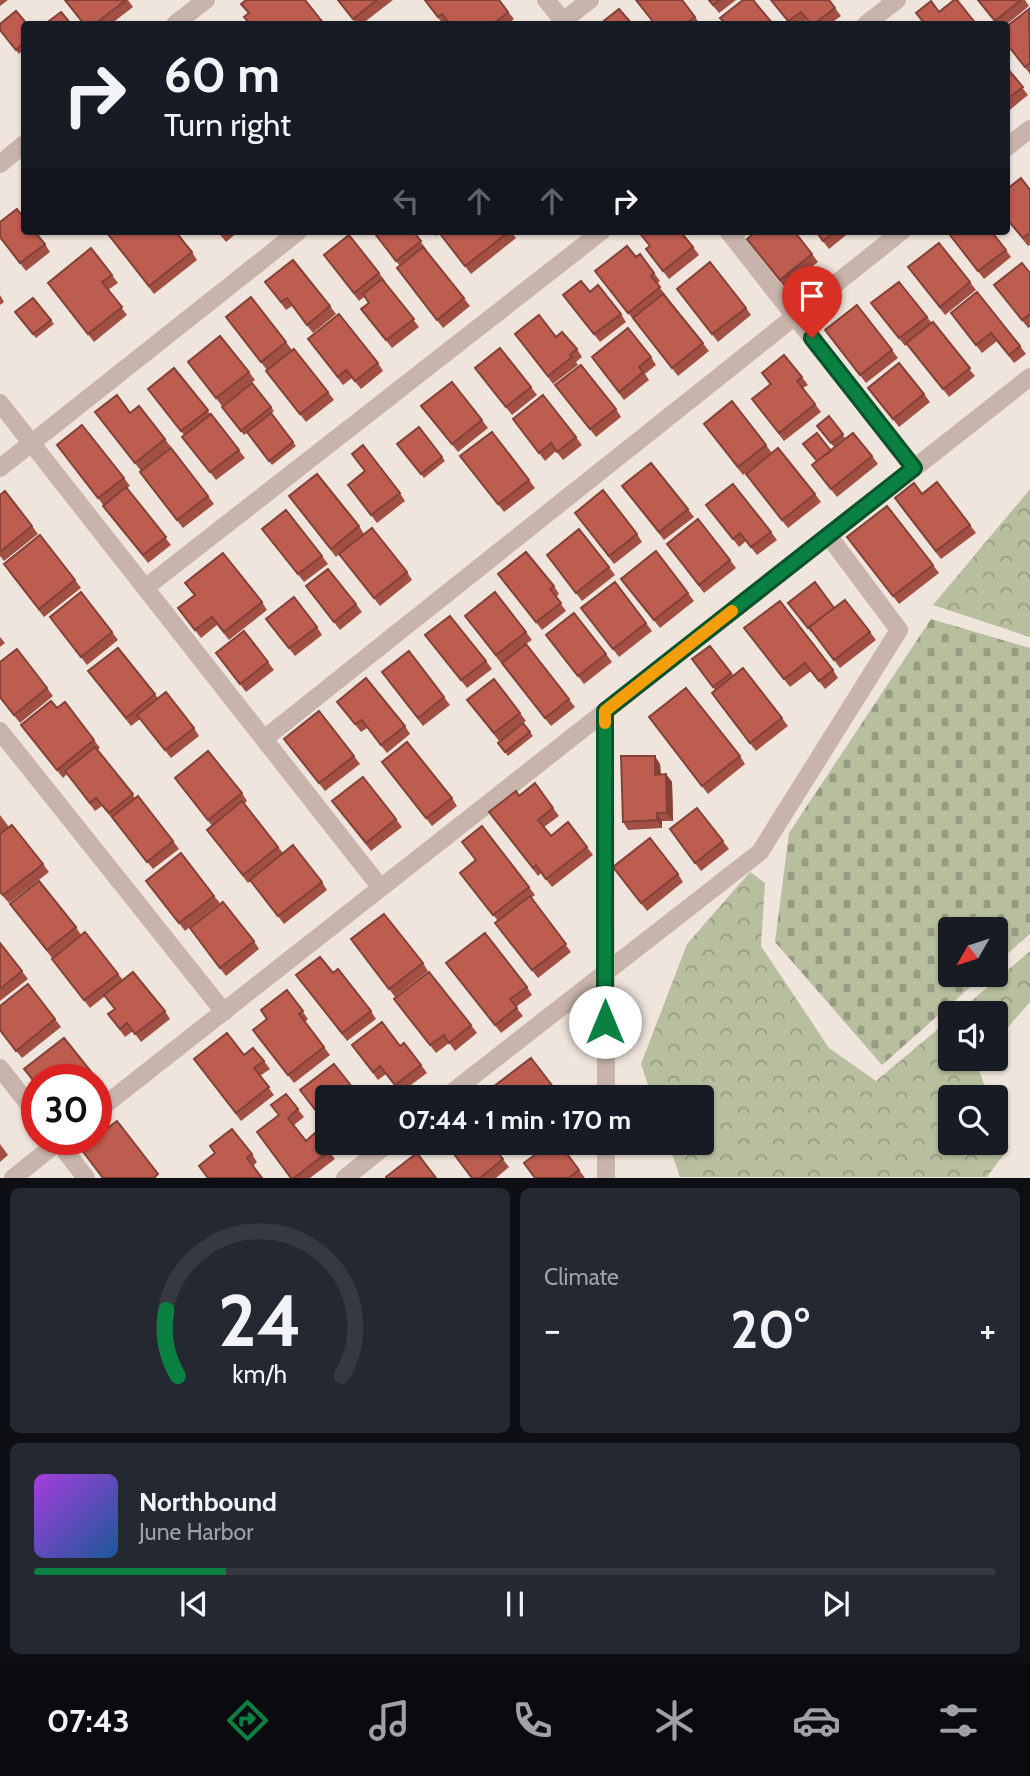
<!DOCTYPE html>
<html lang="en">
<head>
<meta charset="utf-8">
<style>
	body { margin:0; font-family:Cabin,sans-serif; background:#242831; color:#f1f3f6; height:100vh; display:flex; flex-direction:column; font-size:26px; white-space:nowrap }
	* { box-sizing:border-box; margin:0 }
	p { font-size:23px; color:#9ea1a6 }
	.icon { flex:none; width:38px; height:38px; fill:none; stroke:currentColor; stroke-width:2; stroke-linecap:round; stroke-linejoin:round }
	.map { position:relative; height:1178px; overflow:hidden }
	.drawer { display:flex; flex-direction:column; gap:10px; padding:10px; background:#0d0f14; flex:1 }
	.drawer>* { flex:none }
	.guide { position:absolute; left:21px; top:21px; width:989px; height:214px; border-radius:7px; box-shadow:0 2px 5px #0004; background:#171b24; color:#f1f3f6; overflow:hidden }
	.needle { width:46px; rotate:231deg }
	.buttons { position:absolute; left:938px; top:917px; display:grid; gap:14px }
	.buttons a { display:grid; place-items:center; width:70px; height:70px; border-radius:7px; background:#171b24; box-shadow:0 2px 5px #0004; font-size:35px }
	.speed { position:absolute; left:21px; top:1064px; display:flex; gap:14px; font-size:35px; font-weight:700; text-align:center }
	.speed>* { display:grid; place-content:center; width:91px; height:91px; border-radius:50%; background:#171b24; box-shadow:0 2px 5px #0004; line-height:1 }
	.speed .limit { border:10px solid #d22; background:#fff; color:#111 }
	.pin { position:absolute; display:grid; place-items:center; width:60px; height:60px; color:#fff; margin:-72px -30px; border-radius:50% 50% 50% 0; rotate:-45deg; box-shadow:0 0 7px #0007 }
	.pin .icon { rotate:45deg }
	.me { position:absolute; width:77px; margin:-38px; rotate:0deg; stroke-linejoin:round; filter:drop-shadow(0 0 5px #0008) }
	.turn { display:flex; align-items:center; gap:24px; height:147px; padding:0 28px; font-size:32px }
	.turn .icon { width:91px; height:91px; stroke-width:2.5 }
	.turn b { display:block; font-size:49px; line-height:60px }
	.lanes { display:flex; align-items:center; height:66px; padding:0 28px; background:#0003; justify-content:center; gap:35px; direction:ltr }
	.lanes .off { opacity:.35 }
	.big { font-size:52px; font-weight:700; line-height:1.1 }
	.drawer .tile { flex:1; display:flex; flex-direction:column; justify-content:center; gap:10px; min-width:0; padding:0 24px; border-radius:10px; background:#242831 }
	.drawer .dial { align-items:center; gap:0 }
	.dial svg { height:182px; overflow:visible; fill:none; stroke:#363941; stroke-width:7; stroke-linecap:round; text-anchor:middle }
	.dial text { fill:#f1f3f6; stroke:none }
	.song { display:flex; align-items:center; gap:21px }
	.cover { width:84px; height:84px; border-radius:10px; background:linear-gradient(135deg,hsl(280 70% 55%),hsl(210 70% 35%)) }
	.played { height:7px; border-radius:4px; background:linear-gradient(90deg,#0b8043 20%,#363941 20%) }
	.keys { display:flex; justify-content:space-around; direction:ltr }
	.heat { display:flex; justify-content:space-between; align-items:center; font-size:38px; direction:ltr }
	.drawer .tiles { flex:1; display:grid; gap:10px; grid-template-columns:1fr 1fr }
	.tile:last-child { grid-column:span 2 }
	.trip { position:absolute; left:315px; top:1085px; width:399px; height:70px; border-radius:7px; background:#171b24; box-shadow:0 2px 5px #0004; font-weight:700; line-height:70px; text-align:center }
	.menu { display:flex; height:112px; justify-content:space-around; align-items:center; background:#090b0e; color:#9ea1a6 }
	.menu .icon { width:49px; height:49px }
	.menu .on { color:#0b8043 }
	.menu b { font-size:32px; color:#f1f3f6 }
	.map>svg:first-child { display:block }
</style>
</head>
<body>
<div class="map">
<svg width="1030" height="1178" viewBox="0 0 1030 1178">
	<defs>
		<pattern id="forest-crowns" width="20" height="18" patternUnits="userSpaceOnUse" patternTransform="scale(1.75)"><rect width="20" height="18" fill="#b8bf9e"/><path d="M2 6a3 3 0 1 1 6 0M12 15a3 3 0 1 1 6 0" fill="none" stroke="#969b81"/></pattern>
		<pattern id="cemetery-stones" width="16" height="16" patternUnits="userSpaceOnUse" patternTransform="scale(1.75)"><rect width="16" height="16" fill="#b8bf9e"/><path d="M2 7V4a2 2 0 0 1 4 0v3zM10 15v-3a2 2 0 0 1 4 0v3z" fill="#969b81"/></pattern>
	</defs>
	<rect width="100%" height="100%" fill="#f0e5dd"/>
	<path fill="url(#forest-crowns)" d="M1030,489V637L933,605Z
		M750,872L765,883L761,946L829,1048L876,1081L950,1019V1059H980L976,1063L989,1097H950V1143H996V1114L1009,1147L987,1177H680L668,1143H702V1097H652L641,1064L687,944Z
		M1030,951V1002L996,1041V1013H957Z"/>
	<path fill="url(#cemetery-stones)" d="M931,619L1030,648V934L996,964V929H950V975H984L882,1065L775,942L789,833Z"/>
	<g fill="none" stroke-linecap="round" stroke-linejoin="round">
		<path stroke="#c8b4aa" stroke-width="18" d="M546,0L566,24
			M559,24L590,0
			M866,24L897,0
			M1006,148L1030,129
			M728,231L914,468
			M0,403L381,888
			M0,468L299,231
			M145,588L602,231
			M605,711L606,1097
			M0,731L224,1012
			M264,739L902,231
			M0,1068L37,1115
			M446,1097L760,852L899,630L828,535
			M96,1112L1030,377
			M56,1139L86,1178
			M606,1143V1178
			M13,1178L62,1139
			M345,1178L389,1143"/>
		<path stroke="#c8b4aa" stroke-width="18" d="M175,24L206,0
			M0,164L24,144"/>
	</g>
	<path fill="#a35044" d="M0,0H8L0,6Z
		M64,0H128L133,7L111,24H84Z
		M337,0H393L362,24H357Z
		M424,0H499L514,19L508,24H449L448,22L443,24Z
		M708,0H736L719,13Z
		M771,0H829L841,16L830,24H810L807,20L800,24H790Z
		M977,0H1025L1029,6L1006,25L997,24Z
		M1030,10V74L1006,43V27Z
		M695,17L700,24H655Z
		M24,24V49L19,54L0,31Z
		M1006,67L1028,95L1006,113Z
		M1006,190H1030V245L1028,246L1006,219Z
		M0,222L45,244L50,252L26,271L0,238Z
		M217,231H239L226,242Z
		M372,231H413L426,249V250L470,306L443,328L403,276L400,266Z
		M432,231H443L436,236Z
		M446,231H511L516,238L471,274L441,235Z
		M638,231L693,247L699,255L669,279L652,257L650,246Z
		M740,231H751L744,236Z
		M815,231H851L829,249Z
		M108,234L192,252L197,260L154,294Z
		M950,235L1006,250L1011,257L984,279Z
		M747,239L812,254L818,262L785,288Z
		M640,254L660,281L657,284L709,351L678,376L595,271L636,257Z
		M324,255L379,273L385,281H384L419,327L392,348L361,309L369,303L364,297L359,301Z
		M908,267L970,282L976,290L945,315Z
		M1030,273V327L1028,328L994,285Z
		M112,275L118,283L108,290L127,315L94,342L48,283Z
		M265,282L330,306L336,314L313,333L292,306L286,310Z
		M590,292L621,314L626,322L600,342L563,295Z
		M0,295L4,302L0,305Z
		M683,297L746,308L751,315L718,342Z
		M33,298L54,324L36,338L15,312Z
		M871,303L927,317L975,376L949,397L907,344L905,346Z
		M951,313L1020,346L1026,354L1014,363L997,341L982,353Z
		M232,325L286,342L292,350L267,370Z
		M556,337L577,349L582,357L576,362L578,365L553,384L521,342Z
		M831,338L892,350L898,358L866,383Z
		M314,347L378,363L383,371L361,389L352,378L343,385Z
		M592,357H651L656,365L645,374L649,380L624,400Z
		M188,362L249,372L255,380L222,406Z
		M174,368L245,458L216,480L188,444L182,437L184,435L154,397Z
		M475,368L531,387L537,395L512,415Z
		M762,373L802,377L808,385L803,388L821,412L784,441L752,399L770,385Z
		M272,379L328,392L334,400L306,422Z
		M555,385L616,409L621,417L596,437Z
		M868,388L924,394L930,402L899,427Z
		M421,406L482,420L488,428L458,452Z
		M222,407H271L274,411L271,414L296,446L272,465L247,433L244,435Z
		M95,412L130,413L165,439L171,447L141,471Z
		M829,416L845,438L834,447L817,426Z
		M513,419L576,437L582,445L563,460L556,451L545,461Z
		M704,424L766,445L772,453L743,475Z
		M397,444L442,457L445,461L424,478Z
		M57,445L124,478L130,486L127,488L171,545L148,563Z
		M831,451L872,456L878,464L837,497L818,473Z
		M460,456L529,480L535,488L504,512Z
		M145,480L208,496L214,504L183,528Z
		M751,482L815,494L821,502L788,528Z
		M348,485L400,493L405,501L377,523Z
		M622,486L688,509L694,517L664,540Z
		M922,494L970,525L976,533L941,559L900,506Z
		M0,495L32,526L38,534L4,561L0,556Z
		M289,496L359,526L364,534L407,572L412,580L380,606L339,554L336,557Z
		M706,505L771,532L777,540L757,555L746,541L739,547Z
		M575,513L637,534L642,542L614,564Z
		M262,529L322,556L328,564L304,582Z
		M667,544L730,560L736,568L704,593Z
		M853,544L933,565L939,573L899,604Z
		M547,555L609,567L615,575L582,601Z
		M9,572L75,580L81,588L44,617Z
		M621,579L688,593L694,601L660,628Z
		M504,582L554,586L559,594L556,597L566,611L542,630Z
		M185,583L262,602L267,610L229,640L217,625L201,638L178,608L194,595Z
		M306,586L356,604L362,612L340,630Z
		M788,603L835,608L870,632L876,640L840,668L812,631L811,632Z
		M581,608L646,623L652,631L619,657Z
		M465,616L526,632L532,640L526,644L575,707L551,726L507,671Z
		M50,617L112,632L118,640L87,665Z
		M266,619L317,627L322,635L295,656Z
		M425,635L486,661L492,669L467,688Z
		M546,635L606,654L612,662L584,684Z
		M750,636L833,670L838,678L825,689L811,671L790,687Z
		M0,637L5,643L0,647Z
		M118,648L158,698L194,728L199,736L171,758L140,719L131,726L88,671Z
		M216,653L268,662L274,670L246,692Z
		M692,659L731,673L782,718L788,726L756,751L717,701L715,690Z
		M0,662L47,688L53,696L20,723L0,698Z
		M382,672L444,697L450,705L423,726Z
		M467,700L520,713L526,721L499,741Z
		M337,702L405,726L410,734L387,753L367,728L361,732Z
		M57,708L94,740L100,748L97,750L135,798L173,841L179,849L153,869L102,806L95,811L67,774L63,778L21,725Z
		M523,723L533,736L508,756L498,743Z
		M654,724L740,756L745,764L708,794Z
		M284,739L354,756L360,764L325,791Z
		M382,762L452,798L457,806L432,826Z
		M660,764L661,774H666L672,782L673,821H662V828L628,830L623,822Z
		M175,778L242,793L247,801L244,804L283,853L322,882L327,890L284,924L251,881L248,883L213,838L207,830L212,826Z
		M535,783L559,816L544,827L551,836L587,847L593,855L552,887L541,873L538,876L489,812L519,796Z
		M332,801L396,819L402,827L371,851Z
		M697,808L729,849L701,871L670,829Z
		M0,815L9,827L43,864L49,872L9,903L0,893Z
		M678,874L683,882L647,911L619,875Z
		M146,881L214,896L220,903L185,931Z
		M466,881L529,887L535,895L531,898L571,952L538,978L501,931L498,921Z
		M10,904L76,927L81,935L52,958Z
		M195,936L254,941L259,949L226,976Z
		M0,943L28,979L0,1001Z
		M357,947L423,963L428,971L395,997Z
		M52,959L118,974L123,980L165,1011L170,1019L141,1042L133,1031L125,1037L108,1014L115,1009L105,996L90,1008Z
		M446,963L527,987L532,995L516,1007L523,1016L501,1033Z
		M333,973L371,1011L376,1019L347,1041L296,975Z
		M287,990L308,1019L305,1022L330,1055L294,1083L259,1038L267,1019Z
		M0,1006L55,1019L61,1027L22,1058L0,1031Z
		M400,1007L471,1025L477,1033L455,1051L449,1043L436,1053Z
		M352,1045L400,1046L421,1065L427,1073L400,1093L386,1074L378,1080Z
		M244,1055L264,1061L270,1069L260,1076L274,1095L241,1121L200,1067Z
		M24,1069L93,1074L98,1082L96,1083V1080H37V1086Z
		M286,1094L304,1117L294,1125L306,1141L329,1151L335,1159L310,1178H291L279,1115L271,1105Z
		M490,1143L509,1167L496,1178H472L448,1146Z
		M559,1143L585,1178H535L524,1163Z
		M0,1144L8,1155L0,1162Z
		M252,1154L257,1162L253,1166L207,1178Z"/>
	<path fill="#844137" d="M655,756L660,764L661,783L655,775Z
		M666,774L672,782L673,821L667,813Z
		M657,813L662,821V828L657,820Z"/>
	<path fill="#bd5d4f" stroke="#844137" stroke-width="2" d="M65,0H126L95,24H84Z
		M246,0H305L324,24H250L244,17L249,13L241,4Z
		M338,0H377L353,19Z
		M425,0H499L508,12L497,21L500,24H450L442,14L438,17Z
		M636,0H682L695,17L685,24H655Z
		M709,0H720L713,5Z
		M743,0H753L773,24H726L720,18Z
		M771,0H829L835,8L814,24H811L801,12L788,21Z
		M954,0H957L976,24H925L916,13L931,1L939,12Z
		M978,0H1021L995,21Z
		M619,9L632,24H600Z
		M1029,9L1030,63L1025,67L1006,43V27Z
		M16,11L27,24H24V43L16,50L0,30V24Z
		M61,12L71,24H45Z
		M1006,67L1023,87L1006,100Z
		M1021,178L1030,190V233L1023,238L1006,218V190Z
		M17,209L24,218V231H34L45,244L20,263L0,237V222Z
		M111,231H175L192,252L149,286L108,234Z
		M373,231H413L421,241L396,261Z
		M446,231H510L465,266L441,235Z
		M638,231H680L693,247L663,271L646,249L650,246Z
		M756,231H794L812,254L780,280L747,239Z
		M816,231H836L823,241Z
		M955,231H991L1006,250L978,271L950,235Z
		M349,235L379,273L354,293L324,255Z
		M939,243L970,282L940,307L908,267Z
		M627,246L636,257L640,254L654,273L651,276L660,287L628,313L595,271Z
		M423,247L464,298L437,320L397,268Z
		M91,248L112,275L102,282L122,307L88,334L48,283Z
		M293,260L330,306L307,325L287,298L281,302L265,282Z
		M710,262L746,308L712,334L677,289Z
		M1022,263L1030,273V314L1022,320L994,285Z
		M382,279L414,319L386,340L361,309L369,303L363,294Z
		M581,281L590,292L598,285L621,314L594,334L563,295Z
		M899,282L927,317L899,338L871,303Z
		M977,292L1020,346L1009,355L991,333L976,345L951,313Z
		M663,294L703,343L672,368L633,318Z
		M251,297L286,342L261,362L226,317Z
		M33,298L51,320L33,334L15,312Z
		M857,305L892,350L860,375L825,330Z
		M339,314L378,363L355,381L346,370L338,377L308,339Z
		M539,315L556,337L562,332L577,349L570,355L572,357L548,376L515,334Z
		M933,322L970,368L943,389L906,343Z
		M628,328L651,357L639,367L643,372L619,392L592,357Z
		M220,336L249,372L216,398L188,362Z
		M500,348L531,387L506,407L475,368Z
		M294,349L328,392L300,414L266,371Z
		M784,355L802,377L797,381L815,404L779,433L752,399L771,384L762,373Z
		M899,363L924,394L893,419L868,388Z
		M581,365L616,409L590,429L555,385Z
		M174,368L208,410L181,431L148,389Z
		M452,382L482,420L452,444L421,406Z
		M252,383L271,407L241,431L222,407Z
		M117,395L130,413L139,406L165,439L135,463L95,412Z
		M543,395L576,437L557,452L551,443L539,453L513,419Z
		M732,401L766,445L738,467L704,424Z
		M271,413L293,442L269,461L247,432Z
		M211,414L239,450L210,472L182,437Z
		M829,416L843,434L831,443L817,426Z
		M82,425L124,478L98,498L57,445Z
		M419,427L442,457L421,474L397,444Z
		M492,432L529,480L498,504L460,456Z
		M817,433L831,451L817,461L803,444Z
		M853,433L872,456L831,489L812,465Z
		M363,445L400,493L371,515L348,485L365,471L352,454Z
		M171,448L208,496L177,520L140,472Z
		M778,448L815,494L782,520L746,474Z
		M651,463L688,509L659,532L622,486Z
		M317,474L359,526L331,549L289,496Z
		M937,482L970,525L936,551L895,498L914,483L922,494Z
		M733,484L771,532L751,547L740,533L733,539L706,505Z
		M126,487L166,537L143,555L103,506Z
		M603,490L637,534L609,556L575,513Z
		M5,491L32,526L0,552V495Z
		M887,506L933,565L893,596L847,537Z
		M286,510L322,556L298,574L262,529Z
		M698,519L730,560L699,585L667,544Z
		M372,528L407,572L374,598L339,554Z
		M579,529L609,567L576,593L547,555Z
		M40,535L75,580L39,609L4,564Z
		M656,551L688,593L654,620L621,579Z
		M526,552L554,586L550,589L561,603L536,622L498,574Z
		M223,553L262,602L224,632L212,617L195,630L178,608L195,595L185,583Z
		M328,569L356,604L334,622L306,586Z
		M615,582L646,623L613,649L581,608Z
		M815,582L834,608L808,628L788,603Z
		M81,592L112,632L81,657L50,617Z
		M495,592L526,632L496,655L465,616Z
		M294,597L317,627L289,648L266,619Z
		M845,600L870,632L834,660L809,627Z
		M780,601L833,670L819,681L805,663L784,679L744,628Z
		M574,613L606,654L578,676L546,635Z
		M450,616L486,661L461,680L425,635Z
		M244,631L268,662L240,684L216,653Z
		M526,644L569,699L545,718L502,663Z
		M710,646L731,673L713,687L692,659Z
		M118,648L155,694L126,718L88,671Z
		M17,649L47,688L14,715L0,697V662Z
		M409,651L444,697L418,718L382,672Z
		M743,668L782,718L750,743L712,693Z
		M366,678L405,726L381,745L362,720L355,724L337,702Z
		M494,679L520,713L494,733L467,700Z
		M686,688L740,756L702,786L649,717Z
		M166,692L194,728L165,750L137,715Z
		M51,701L57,708L65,702L94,740L57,770L21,725Z
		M319,711L354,756L319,783L284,739Z
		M523,723L530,732L505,752L498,743Z
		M407,742L452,798L426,818L382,762Z
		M95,747L133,794L109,813L96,798L90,803L65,771Z
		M208,751L242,793L208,820L175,778Z
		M621,756H655V775L666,774L667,813H657V820L623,822Z
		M363,777L396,819L366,843L332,801Z
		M535,783L553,808L538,820L551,836L568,822L587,847L546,879L536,865L533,868L489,812L516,791L519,796Z
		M138,796L173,841L147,862L112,817Z
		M242,801L278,847L243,875L207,830Z
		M697,808L723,841L695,863L670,829Z
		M12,825L43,864L3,895L0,892V834Z
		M482,826L529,887L493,915L460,873L476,860L462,842Z
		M650,838L678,874L641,903L613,867Z
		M293,845L322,882L278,916L250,880Z
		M181,853L214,896L179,923L146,881Z
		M39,881L76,927L47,950L10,904Z
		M530,896L566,944L532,970L495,923Z
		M223,902L254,941L220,968L190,928Z
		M384,914L423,963L389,989L351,939Z
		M85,932L118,974L84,1000L52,959Z
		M485,933L527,987L510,999L517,1008L495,1025L446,963Z
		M0,943L22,971L0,989Z
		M320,957L333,973L338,969L371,1011L342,1033L296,975Z
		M133,972L165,1011L135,1034L127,1023L120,1029L108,1014L115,1009L104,995Z
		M429,972L471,1025L449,1043L444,1035L430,1045L394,999Z
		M28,984L55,1019L16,1051L0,1030V1006Z
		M287,990L303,1011L299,1014L324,1047L288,1075L253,1030L267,1019L261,1010Z
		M382,1022L400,1046L404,1043L421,1065L395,1085L380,1066L373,1072L352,1045Z
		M227,1033L244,1055L253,1048L264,1061L254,1068L269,1087L236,1113L194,1059Z
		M64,1038L93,1074L85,1080H37V1085L24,1069Z
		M531,1058L561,1097H502L493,1087Z
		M334,1064L360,1097H327V1125L300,1090Z
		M286,1094L298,1109L288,1118L306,1141L315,1133L329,1151L294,1178H291L257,1132L279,1115L271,1105Z
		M117,1121L158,1174L154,1178H103L81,1149L93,1139H96V1137Z
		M232,1129L252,1154L247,1158L262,1178H208L199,1166L215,1153L210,1146Z
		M453,1143H490L503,1159L480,1178H472L448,1146Z
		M551,1143H559L579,1170L569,1178H535L524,1163Z
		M417,1153L436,1178H386V1177Z"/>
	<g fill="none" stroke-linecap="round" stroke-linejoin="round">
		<defs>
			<path id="route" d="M605,1022V711L914,468L812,338"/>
		</defs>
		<use href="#route" stroke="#07532c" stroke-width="18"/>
		<use href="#route" stroke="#0b8043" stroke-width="12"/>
		<path stroke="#f59e0b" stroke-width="12" d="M605,723V711L732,611"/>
	</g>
</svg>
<div class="buttons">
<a><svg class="needle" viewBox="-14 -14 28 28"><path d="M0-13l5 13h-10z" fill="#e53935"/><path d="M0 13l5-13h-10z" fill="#9ea1a6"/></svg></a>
<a><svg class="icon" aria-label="sound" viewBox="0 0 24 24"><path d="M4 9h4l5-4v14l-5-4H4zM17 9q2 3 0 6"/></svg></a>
<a><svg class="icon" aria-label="search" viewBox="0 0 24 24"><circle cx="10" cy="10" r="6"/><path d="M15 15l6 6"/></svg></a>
</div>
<div class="speed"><div class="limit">30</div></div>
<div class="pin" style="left:812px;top:338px;background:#d93025"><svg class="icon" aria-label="arrive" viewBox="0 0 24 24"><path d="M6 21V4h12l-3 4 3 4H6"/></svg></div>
<svg class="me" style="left:605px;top:1022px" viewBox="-20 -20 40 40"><circle r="19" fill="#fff"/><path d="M0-13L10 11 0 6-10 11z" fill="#0b8043"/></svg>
<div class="trip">07:44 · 1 min · 170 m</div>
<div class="guide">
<div class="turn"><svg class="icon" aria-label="right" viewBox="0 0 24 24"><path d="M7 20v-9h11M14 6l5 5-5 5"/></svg><div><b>60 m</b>Turn right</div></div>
<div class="lanes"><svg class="icon off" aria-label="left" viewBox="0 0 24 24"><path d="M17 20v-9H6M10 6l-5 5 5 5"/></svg><svg class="icon off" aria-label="ahead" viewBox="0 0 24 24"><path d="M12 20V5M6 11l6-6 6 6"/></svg><svg class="icon off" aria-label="ahead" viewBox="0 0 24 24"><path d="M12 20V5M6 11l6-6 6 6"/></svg><svg class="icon" aria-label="right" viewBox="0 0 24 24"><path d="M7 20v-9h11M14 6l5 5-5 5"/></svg></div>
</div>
</div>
<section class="drawer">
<div class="tiles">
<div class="tile dial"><svg viewBox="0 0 100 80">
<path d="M14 69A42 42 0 1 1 86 69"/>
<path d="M14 69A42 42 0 0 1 9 40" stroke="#0b8043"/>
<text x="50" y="56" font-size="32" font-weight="700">24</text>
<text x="50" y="72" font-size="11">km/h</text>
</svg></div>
<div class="tile"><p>Climate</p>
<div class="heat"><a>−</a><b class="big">20°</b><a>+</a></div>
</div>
<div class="tile">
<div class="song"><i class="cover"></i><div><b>Northbound</b><p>June Harbor</p></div></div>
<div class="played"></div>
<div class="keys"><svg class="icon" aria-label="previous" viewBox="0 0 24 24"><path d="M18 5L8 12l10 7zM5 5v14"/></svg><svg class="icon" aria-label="pause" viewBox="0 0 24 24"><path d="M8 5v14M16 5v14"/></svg><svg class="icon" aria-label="next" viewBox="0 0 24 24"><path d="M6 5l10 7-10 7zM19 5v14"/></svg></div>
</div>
</div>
</section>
<nav class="menu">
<b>07:43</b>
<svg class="icon on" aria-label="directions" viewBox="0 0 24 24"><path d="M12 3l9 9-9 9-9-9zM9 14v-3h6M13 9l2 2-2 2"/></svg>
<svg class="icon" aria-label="music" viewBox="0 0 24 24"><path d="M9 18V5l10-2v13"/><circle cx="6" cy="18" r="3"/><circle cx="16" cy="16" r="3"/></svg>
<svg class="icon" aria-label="phone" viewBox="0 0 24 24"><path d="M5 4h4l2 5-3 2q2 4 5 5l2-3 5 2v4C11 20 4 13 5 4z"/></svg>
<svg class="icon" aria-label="climate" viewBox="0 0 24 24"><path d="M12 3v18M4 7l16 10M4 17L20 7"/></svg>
<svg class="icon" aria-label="car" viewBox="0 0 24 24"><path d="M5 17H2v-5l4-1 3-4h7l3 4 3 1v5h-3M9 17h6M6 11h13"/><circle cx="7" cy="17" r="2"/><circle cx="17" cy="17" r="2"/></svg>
<svg class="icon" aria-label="filters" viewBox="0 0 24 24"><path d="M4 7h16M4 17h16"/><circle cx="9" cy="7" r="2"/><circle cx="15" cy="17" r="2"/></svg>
</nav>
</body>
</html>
